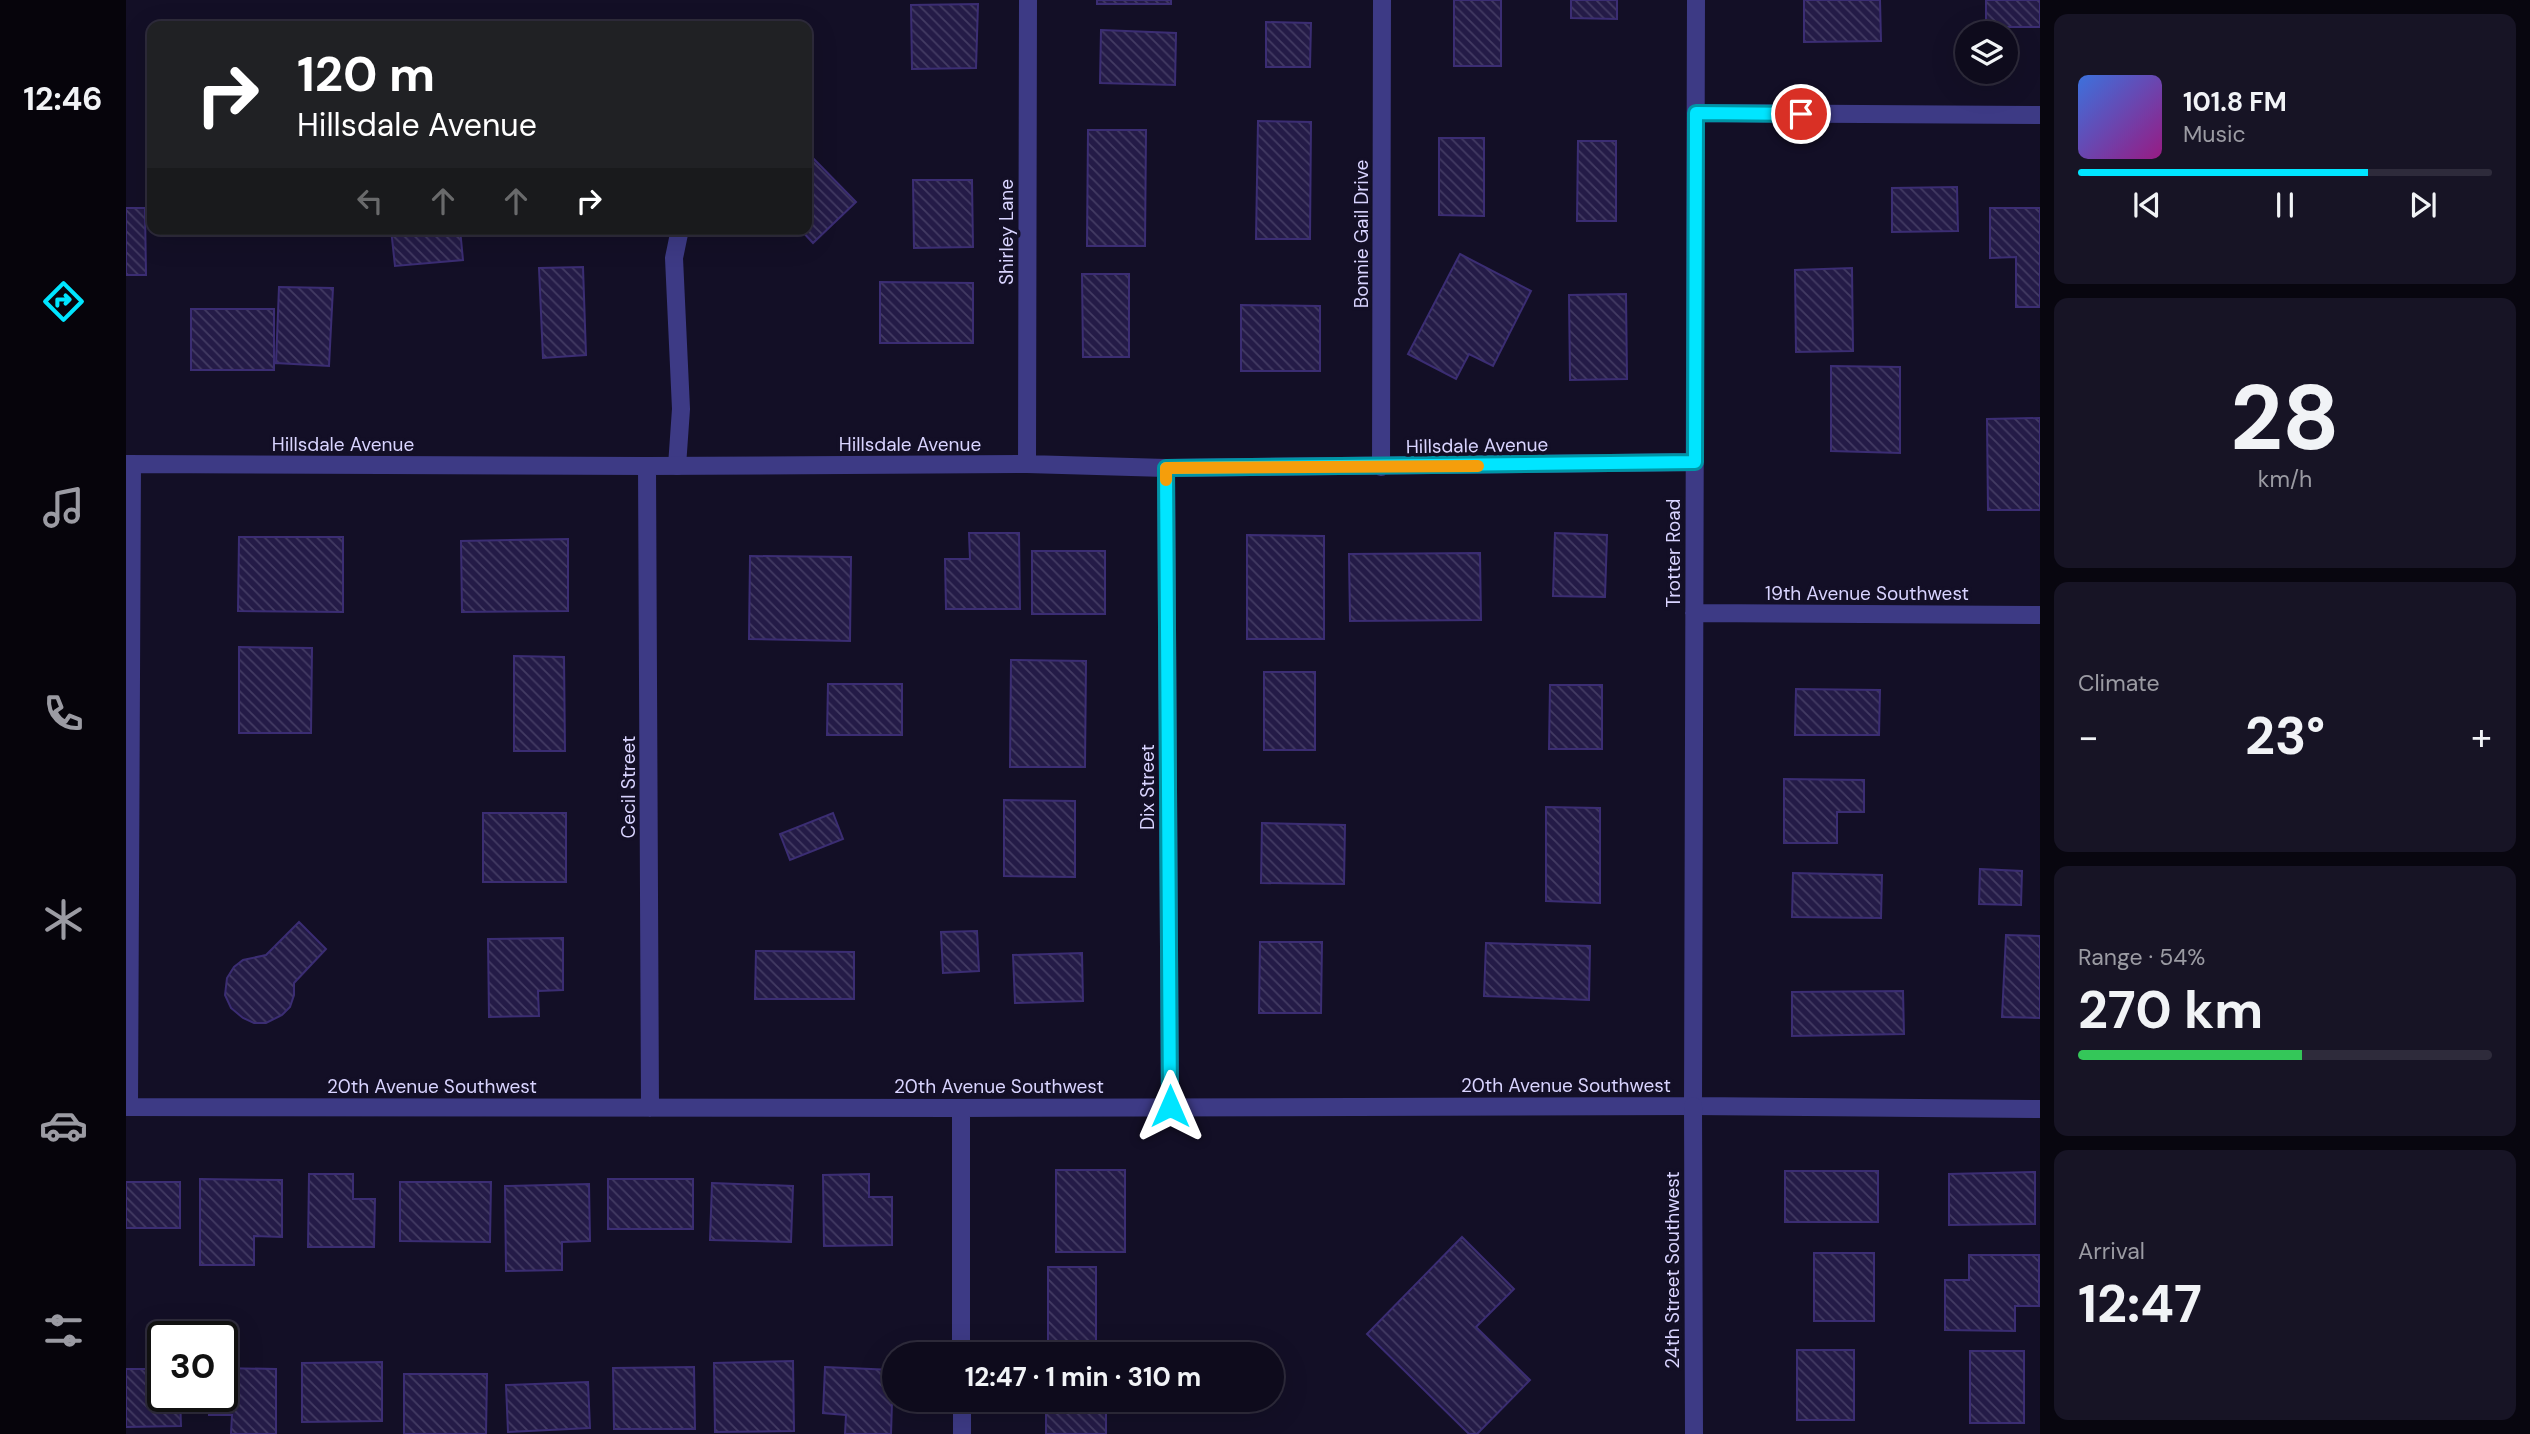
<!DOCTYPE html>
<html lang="en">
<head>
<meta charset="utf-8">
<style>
	body { margin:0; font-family:"DM Sans",sans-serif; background:#171425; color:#f1f3f6; height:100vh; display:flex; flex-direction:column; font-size:26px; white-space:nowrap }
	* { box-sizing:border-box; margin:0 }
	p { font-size:23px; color:#9b9ba3 }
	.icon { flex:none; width:38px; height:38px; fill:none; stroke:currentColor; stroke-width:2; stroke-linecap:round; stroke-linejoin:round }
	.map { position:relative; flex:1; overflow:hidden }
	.sheet { display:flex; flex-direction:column; gap:14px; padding:14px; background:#08060f; width:490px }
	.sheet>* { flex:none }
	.top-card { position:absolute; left:21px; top:21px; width:665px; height:214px; border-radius:14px; box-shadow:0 7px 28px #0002,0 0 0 2px #2e2b3b; background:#202124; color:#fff; overflow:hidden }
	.fabs { position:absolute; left:1829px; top:21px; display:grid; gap:14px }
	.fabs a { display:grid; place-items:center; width:63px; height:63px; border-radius:50%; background:#0e0b1c; box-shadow:0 7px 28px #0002,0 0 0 2px #2e2b3b; font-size:35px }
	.speed { position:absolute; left:21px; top:1321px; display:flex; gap:14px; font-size:35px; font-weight:700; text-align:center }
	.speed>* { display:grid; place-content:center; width:91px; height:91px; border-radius:50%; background:#0e0b1c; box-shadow:0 7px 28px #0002,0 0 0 2px #2e2b3b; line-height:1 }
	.speed .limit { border:4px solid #111; border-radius:10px; background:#fff; color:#111 }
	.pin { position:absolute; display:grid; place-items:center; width:60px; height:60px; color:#fff; margin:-30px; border:4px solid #fff; border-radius:50%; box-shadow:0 2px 7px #0007 }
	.me { position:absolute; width:77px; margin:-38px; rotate:0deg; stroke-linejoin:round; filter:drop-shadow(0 0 5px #0008) }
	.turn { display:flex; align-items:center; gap:24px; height:147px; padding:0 35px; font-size:32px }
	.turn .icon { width:91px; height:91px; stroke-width:2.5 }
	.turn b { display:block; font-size:49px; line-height:60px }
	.lanes { display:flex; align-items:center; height:66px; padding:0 35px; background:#0003; justify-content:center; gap:35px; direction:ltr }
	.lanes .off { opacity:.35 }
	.big { font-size:52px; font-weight:700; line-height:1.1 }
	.sheet .tile { flex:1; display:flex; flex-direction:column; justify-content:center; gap:10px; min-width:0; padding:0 24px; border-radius:14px; background:#171425 }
	.sheet .dial { align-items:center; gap:0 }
	.dial b { font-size:91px; line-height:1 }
	.song { display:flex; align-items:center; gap:21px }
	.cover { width:84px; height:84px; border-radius:10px; background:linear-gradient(135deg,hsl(220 70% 55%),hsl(310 70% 35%)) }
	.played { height:7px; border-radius:4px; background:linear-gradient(90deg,#00e5ff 70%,#2e2b3b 70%) }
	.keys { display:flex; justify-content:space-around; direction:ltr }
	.heat { display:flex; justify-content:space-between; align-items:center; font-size:38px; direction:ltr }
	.charge { height:10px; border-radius:5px; background:linear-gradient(90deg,#34c759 54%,#2e2b3b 0) }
	.trip { position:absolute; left:756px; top:1342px; width:402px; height:70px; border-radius:35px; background:#0e0b1c; box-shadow:0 7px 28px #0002,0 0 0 2px #2e2b3b; font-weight:700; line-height:70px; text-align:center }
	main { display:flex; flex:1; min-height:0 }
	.menu { display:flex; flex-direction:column; width:126px; justify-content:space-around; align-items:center; background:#06040b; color:#9b9ba3 }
	.menu .icon { width:49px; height:49px }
	.menu .on { color:#00e5ff }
	.menu b { font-size:32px; color:#f1f3f6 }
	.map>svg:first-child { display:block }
</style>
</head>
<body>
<main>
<nav class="menu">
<b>12:46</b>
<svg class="icon on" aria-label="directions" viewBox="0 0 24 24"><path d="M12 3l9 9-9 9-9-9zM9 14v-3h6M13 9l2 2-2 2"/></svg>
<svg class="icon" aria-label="music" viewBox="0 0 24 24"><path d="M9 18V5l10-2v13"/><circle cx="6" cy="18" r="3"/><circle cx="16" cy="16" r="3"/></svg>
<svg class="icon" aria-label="phone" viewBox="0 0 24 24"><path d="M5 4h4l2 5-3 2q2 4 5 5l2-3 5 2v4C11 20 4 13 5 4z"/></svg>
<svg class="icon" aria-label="climate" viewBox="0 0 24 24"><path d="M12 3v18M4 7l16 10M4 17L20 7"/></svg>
<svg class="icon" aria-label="car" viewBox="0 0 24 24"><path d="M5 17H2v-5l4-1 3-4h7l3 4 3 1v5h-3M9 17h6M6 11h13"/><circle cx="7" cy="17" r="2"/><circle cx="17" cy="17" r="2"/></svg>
<svg class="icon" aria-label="filters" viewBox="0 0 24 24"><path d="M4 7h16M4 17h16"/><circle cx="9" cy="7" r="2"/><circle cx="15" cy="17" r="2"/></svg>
</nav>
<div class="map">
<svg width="1914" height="1434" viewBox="0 0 1914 1434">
	<defs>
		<pattern id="building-back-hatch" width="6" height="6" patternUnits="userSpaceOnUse" patternTransform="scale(1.75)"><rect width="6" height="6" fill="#241b47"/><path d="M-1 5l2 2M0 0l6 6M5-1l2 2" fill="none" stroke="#433b63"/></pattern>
	</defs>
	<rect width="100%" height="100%" fill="#130f26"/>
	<path fill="url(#building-back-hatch)" stroke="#3b2d73" stroke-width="2" d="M971,0H1045V4H971Z
		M1328,0H1375V66H1328Z
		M1445,0H1491V19L1445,18Z
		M1678,0H1754L1755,41L1678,42Z
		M1860,0H1914V27H1860Z
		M852,4L850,68L786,69L785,5Z
		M1140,22L1185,23L1184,67H1140Z
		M975,30L1050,33L1049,85L974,83Z
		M1132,121L1185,122L1184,239H1130Z
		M962,130H1020L1019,246H961Z
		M1313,138H1358V216L1313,215Z
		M1452,141H1490V221H1451Z
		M681,152L730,202L687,243L674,229H681Z
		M787,180H846L847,247L788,248Z
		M1831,187L1832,231L1766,232V188Z
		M0,208H19L20,275H0Z
		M1864,208H1914V307H1890V257L1864,258Z
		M265,229H334L337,260L269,266Z
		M1334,254L1405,291L1367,366L1343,354L1330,379L1282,354Z
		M457,267L460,355L417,358L413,268Z
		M1726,268L1727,351L1670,352L1669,270Z
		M956,274H1003V357H957Z
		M754,282L847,283V343H754Z
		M153,287L207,288L203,366L150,363Z
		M1500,294L1501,379L1444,380L1443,295Z
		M1115,305L1194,306V371H1115Z
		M65,309H148V370H65Z
		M1705,366L1774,367V453L1705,451Z
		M1914,418V510H1862L1861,419Z
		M843,533H893L894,609H820L819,559H844Z
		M1429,533L1481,535L1479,597L1427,596Z
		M1121,535L1198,536V639H1121Z
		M113,537H217V612L112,611Z
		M442,539V611L336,612L335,541Z
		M906,551H979V614H906Z
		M1354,553L1355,620L1224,621L1223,554Z
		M624,556L725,557L724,641L623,639Z
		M113,647L186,648L185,733H113Z
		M388,656L438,657L439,751H388Z
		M885,660L960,661L959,767H884Z
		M1138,672H1189V750H1138Z
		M702,684H776V735H701Z
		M1424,685H1476V749H1423Z
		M1670,689L1754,690L1753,735H1669Z
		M1658,779L1738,780V812H1711V843H1658Z
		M878,800L949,801V877L878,876Z
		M1420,807L1474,808V903L1420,901Z
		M357,813H440V882H357Z
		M707,813L717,839L664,860L654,834Z
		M1136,823L1219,825L1218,884L1135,883Z
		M1854,869L1896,871L1895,905L1853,904Z
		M1667,873L1756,875L1755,918L1666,917Z
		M173,922L200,949L168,983V995L164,1007L156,1015L140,1023H128L117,1018L105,1008L99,995L101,978L108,967L117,960L140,955Z
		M851,931L853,971L817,973L815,932Z
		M1880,935L1914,936V1018L1876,1017Z
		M437,938V990L412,991L413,1016L363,1017L362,939Z
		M1134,942H1196L1195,1013H1133Z
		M1360,943L1464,946L1463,1000L1358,996Z
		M630,951L728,952V999H629Z
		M956,953L957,1001L889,1003L887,955Z
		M1777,991L1778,1034L1666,1036V992Z
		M930,1170H999V1252H930Z
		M1659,1171H1752V1222H1659Z
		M1909,1172V1224L1823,1225V1174Z
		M183,1174H227V1199H249L248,1247H182Z
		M743,1174V1197H766V1245L698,1246L697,1175Z
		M74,1179L156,1180V1237L128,1236V1265H74Z
		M482,1179H567V1229H482Z
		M0,1182H54V1228H0Z
		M274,1182H365L364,1242L274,1241Z
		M586,1183L667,1186L665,1242L584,1240Z
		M463,1184L464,1241L436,1242V1270L380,1271L379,1186Z
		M1336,1237L1388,1289L1350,1327L1404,1380L1351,1434H1343L1241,1334Z
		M1688,1253H1748V1321H1688Z
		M1843,1255H1913V1306H1889V1331L1819,1330V1280H1843Z
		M922,1267H970V1350H922Z
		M1671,1350H1728V1420H1671Z
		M1844,1351H1898V1423H1844Z
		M667,1361L668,1431L589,1432L588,1363Z
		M256,1362V1421L176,1422V1363Z
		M568,1367L569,1429H488L487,1368Z
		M699,1367L767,1370L765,1434H719L720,1415L697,1413Z
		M96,1368L150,1369V1434H105L106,1415H83L84,1396H96Z
		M0,1369H37V1396H54L55,1426L0,1427Z
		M278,1374H361L360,1434H278Z
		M462,1382L464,1428L382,1432L380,1385Z
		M920,1400H980V1434H920Z"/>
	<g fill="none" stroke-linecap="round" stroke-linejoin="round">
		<path stroke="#3d3a85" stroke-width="18" d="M551,466L555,409L548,258L554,229"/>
		<path stroke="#3d3a85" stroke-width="18" d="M1570,113L1914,115
			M0,464L521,466L901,464L1040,468L1569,462
			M901,464L902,0
			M521,466L524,1108
			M1255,467L1256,0
			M1040,468L1044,1106
			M1568,613L1914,615
			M1567,1106L1570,0
			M0,1107L835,1108L1567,1106L1914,1109
			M3,1107L6,464
			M835,1108V1354
			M836,1400V1434"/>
		<path stroke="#3d3a85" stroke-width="18" d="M1567,1106L1568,1434"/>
	</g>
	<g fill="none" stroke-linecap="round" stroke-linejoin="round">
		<defs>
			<path id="route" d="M1044,1106L1040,468L1569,462L1570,113L1675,114"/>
		</defs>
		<use href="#route" stroke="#0095a6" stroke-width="18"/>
		<use href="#route" stroke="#00e5ff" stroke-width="12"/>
		<path stroke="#f59e0b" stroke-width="12" d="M1040,480V468L1352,466"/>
	</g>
	<g text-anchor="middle" stroke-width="7" stroke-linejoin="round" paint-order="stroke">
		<g font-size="19" fill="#d9d4ff" stroke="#130f26">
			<text transform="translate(880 232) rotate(-90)" y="7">Shirley Lane</text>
			<text transform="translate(1235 234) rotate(-90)" y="7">Bonnie Gail Drive</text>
			<text x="217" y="451">Hillsdale Avenue</text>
			<text x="784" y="451">Hillsdale Avenue</text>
			<text transform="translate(1351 445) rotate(-1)" y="7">Hillsdale Avenue</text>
			<text transform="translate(1547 553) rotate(-90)" y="7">Trotter Road</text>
			<text x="1741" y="600">19th Avenue Southwest</text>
			<text transform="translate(502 787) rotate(-90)" y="7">Cecil Street</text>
			<text transform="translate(1021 787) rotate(-90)" y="7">Dix Street</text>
			<text x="1440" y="1092">20th Avenue Southwest</text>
			<text x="306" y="1093">20th Avenue Southwest</text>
			<text x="873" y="1093">20th Avenue Southwest</text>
			<text transform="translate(1546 1270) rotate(-90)" y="7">24th Street Southwest</text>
		</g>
	</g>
</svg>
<div class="fabs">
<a><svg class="icon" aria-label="layers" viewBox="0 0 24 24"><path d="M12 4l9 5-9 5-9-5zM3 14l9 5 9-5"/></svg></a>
</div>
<div class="speed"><div class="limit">30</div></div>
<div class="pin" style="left:1675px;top:114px;background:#d93025"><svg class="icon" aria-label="arrive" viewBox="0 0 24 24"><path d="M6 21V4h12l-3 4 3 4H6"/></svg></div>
<svg class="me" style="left:1044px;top:1106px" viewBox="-20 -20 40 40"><path d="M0-17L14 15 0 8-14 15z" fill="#00e5ff" stroke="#fff" stroke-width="4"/></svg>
<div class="trip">12:47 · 1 min · 310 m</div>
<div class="top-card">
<div class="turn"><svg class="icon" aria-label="right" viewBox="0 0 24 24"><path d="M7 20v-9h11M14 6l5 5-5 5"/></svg><div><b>120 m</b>Hillsdale Avenue</div></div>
<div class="lanes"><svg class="icon off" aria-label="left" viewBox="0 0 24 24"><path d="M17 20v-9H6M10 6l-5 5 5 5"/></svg><svg class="icon off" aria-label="ahead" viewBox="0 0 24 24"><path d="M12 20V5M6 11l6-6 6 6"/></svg><svg class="icon off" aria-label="ahead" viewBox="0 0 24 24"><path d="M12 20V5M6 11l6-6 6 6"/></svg><svg class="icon" aria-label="right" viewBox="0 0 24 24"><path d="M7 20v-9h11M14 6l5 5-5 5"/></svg></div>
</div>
</div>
<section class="sheet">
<div class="tile">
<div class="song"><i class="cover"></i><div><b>101.8 FM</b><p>Music</p></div></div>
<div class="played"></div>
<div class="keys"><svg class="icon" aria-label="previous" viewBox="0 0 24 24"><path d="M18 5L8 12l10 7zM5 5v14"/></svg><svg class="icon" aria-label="pause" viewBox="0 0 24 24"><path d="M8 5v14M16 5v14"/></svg><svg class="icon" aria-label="next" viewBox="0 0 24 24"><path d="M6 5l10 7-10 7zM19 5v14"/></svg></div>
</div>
<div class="tile dial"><b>28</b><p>km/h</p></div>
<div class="tile"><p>Climate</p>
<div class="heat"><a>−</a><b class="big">23°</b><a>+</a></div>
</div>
<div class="tile"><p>Range · 54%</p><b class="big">270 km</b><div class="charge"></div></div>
<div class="tile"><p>Arrival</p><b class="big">12:47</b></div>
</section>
</main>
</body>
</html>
